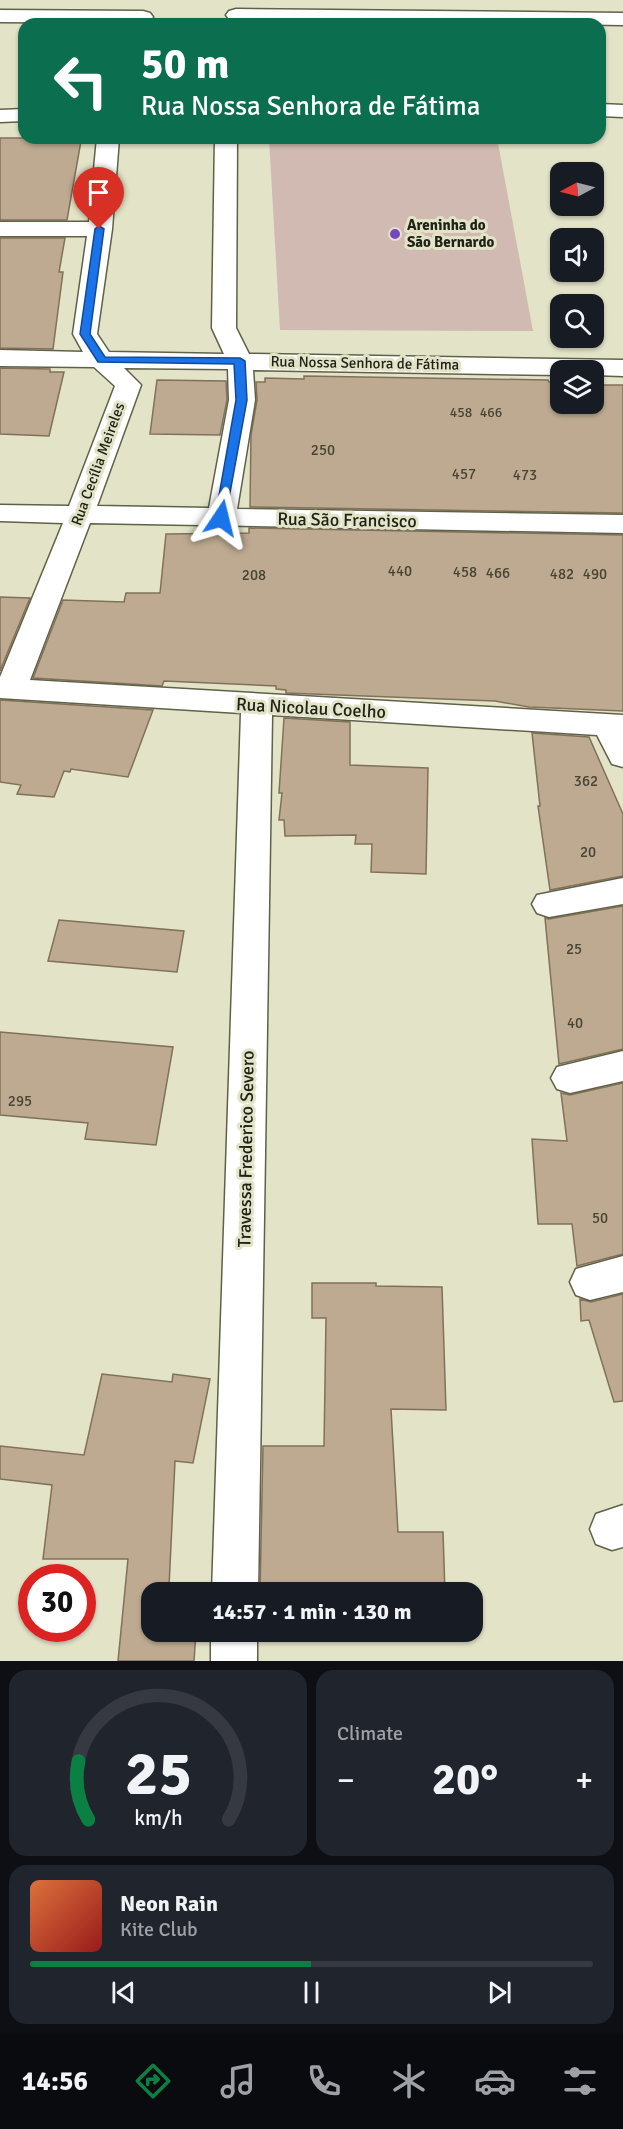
<!DOCTYPE html>
<html lang="en">
<head>
<meta charset="utf-8">
<style>
	body { margin:0; font-family:Signika,sans-serif; background:#20242c; color:#f1f3f6; height:100vh; display:flex; flex-direction:column; font-size:22px; white-space:nowrap }
	* { box-sizing:border-box; margin:0 }
	p { font-size:20px; color:#9ea1a6 }
	.icon { flex:none; width:33px; height:33px; fill:none; stroke:currentColor; stroke-width:2; stroke-linecap:round; stroke-linejoin:round }
	.map { position:relative; height:1661px; overflow:hidden }
	.side { display:flex; flex-direction:column; gap:9px; padding:9px; background:#0d0f14; flex:1 }
	.side>* { flex:none }
	.guide { position:absolute; left:18px; top:18px; width:588px; height:126px; border-radius:18px; box-shadow:0 2px 4px #0004; background:#0b6e4f; color:#fff; overflow:hidden }
	.needle { width:39px; rotate:263deg }
	.controls { position:absolute; left:550px; top:162px; display:grid; gap:12px }
	.controls a { display:grid; place-items:center; width:54px; height:54px; border-radius:12px; background:#171b24; box-shadow:0 2px 4px #0004; font-size:30px }
	.speed { position:absolute; left:18px; top:1564px; display:flex; gap:12px; font-size:30px; font-weight:700; text-align:center }
	.speed>* { display:grid; place-content:center; width:78px; height:78px; border-radius:50%; background:#171b24; box-shadow:0 2px 4px #0004; line-height:1 }
	.speed .limit { border:9px solid #d22; background:#fff; color:#111 }
	.pin { position:absolute; display:grid; place-items:center; width:51px; height:51px; color:#fff; margin:-62px -26px; border-radius:50% 50% 50% 0; rotate:-45deg; box-shadow:0 0 6px #0007 }
	.pin .icon { rotate:45deg }
	.me { position:absolute; width:66px; margin:-33px; rotate:10deg; stroke-linejoin:round; filter:drop-shadow(0 0 4px #0008) }
	.turn { display:flex; align-items:center; gap:21px; height:126px; padding:0 24px; font-size:27px }
	.turn .icon { width:78px; height:78px; stroke-width:2.5 }
	.turn b { display:block; font-size:42px; line-height:51px }
	.big { font-size:45px; font-weight:800; line-height:1.1 }
	.side .tile { flex:1; display:flex; flex-direction:column; justify-content:center; gap:9px; min-width:0; padding:0 21px; border-radius:18px; background:#20242c }
	.side .dial { align-items:center; gap:0 }
	.dial svg { height:156px; overflow:visible; fill:none; stroke:#363941; stroke-width:7; stroke-linecap:round; text-anchor:middle }
	.dial text { fill:#f1f3f6; stroke:none }
	.song { display:flex; align-items:center; gap:18px }
	.cover { width:72px; height:72px; border-radius:9px; background:linear-gradient(135deg,hsl(20 70% 55%),hsl(0 70% 35%)) }
	.played { height:6px; border-radius:3px; background:linear-gradient(90deg,#0b8043 50%,#363941 50%) }
	.keys { display:flex; justify-content:space-around; direction:ltr }
	.heat { display:flex; justify-content:space-between; align-items:center; font-size:33px; direction:ltr }
	.side .tiles { flex:1; display:grid; gap:9px; grid-template-columns:1fr 1fr }
	.tile:last-child { grid-column:span 2 }
	.trip { position:absolute; left:141px; top:1582px; width:342px; height:60px; border-radius:18px; background:#171b24; box-shadow:0 2px 4px #0004; font-weight:800; line-height:60px; text-align:center }
	.tabs { display:flex; height:96px; justify-content:space-around; align-items:center; background:#090b0e; color:#9ea1a6 }
	.tabs .icon { width:42px; height:42px }
	.tabs .on { color:#0b8043 }
	.tabs b { font-size:27px; color:#f1f3f6 }
	.map>svg:first-child { display:block }
</style>
</head>
<body>
<div class="map">
<svg width="623" height="1661" viewBox="0 0 623 1661">
	<rect width="100%" height="100%" fill="#e2e3c7"/>
	<path fill="#d1bab1" d="M269,138H497L533,331L280,330Z"/>
	<path fill="#bdaa90" stroke="#81715b" stroke-width="1.5" d="M0,138H64L63,141H81L67,220H0Z
		M0,238H65L59,272H63L53,349L0,348Z
		M0,368L50,369V372H64L49,436L0,434Z
		M304,376L548,380L549,382H561V404H594V385H623V513L250,507L251,435L257,400L256,382H265V378L304,379Z
		M157,380L226,381L227,400L220,435L150,434Z
		M249,528L623,535V711L529,707L495,701L286,693V690L276,689V686L164,681L162,686L33,678L63,600L124,602L126,593H160L166,534L249,533Z
		M0,597L30,598L0,671Z
		M0,700L153,710L128,777L71,769L70,772L64,771L54,797L17,794L21,785L0,782Z
		M284,718L350,722V765L428,768L426,874L371,872L372,844H355L356,835L285,836L284,820H279L282,793H279Z
		M532,733L589,737L623,814V876L550,890L538,806H540Z
		M623,906V1049L559,1064L545,918L549,919Z
		M59,920L184,931L177,972L48,961Z
		M0,1032L173,1047L156,1145L85,1139L88,1123L0,1115Z
		M623,1083V1254L577,1266L572,1224H538L532,1139L567,1141L561,1093L570,1095Z
		M312,1283H376V1286L442,1287L446,1410L391,1409L398,1532H443L445,1593H260L263,1446H324L326,1318H312Z
		M623,1294V1401L614,1402L589,1320L581,1321L580,1299L591,1302Z
		M102,1374L172,1382L173,1374L210,1379L193,1463L175,1461L169,1587L198,1588V1593H152V1632H196L194,1661H118L128,1559H43L52,1485L0,1479V1446L84,1455Z"/>
	<g fill="none" stroke-linecap="round" stroke-linejoin="round">
		<defs>
			<path id="minor" d="M236,9L623,13V25L229,19L226,15L229,11Z
				M0,10L143,11L150,13L153,17L150,21L143,23L0,22Z
				M600,104L623,105V117L600,116Z
				M24,109V121L0,122V110Z
				M97,138H119L112,229L97,334L109,352L224,354L212,328L215,138H237L236,328L249,354L623,360V376L594,375V370H561V375L253,370L255,400L237,509L623,515V533L90,523L30,680L623,715V767L612,764L597,735L272,715L258,1593H212L241,713L0,698V677L63,523L0,521V505L69,506L115,386L94,367L0,366V350L83,352L73,334L87,236H0V222H89ZM124,368L228,369L229,400L209,508L97,506L141,385Z
				M623,878V904L549,917L537,913L532,904L537,895Z
				M623,1051V1081L570,1093L557,1089L551,1078L557,1067Z
				M623,1256V1292L590,1300L576,1295L570,1282L576,1269Z
				M623,1505V1547L612,1550L596,1544L590,1529L596,1514Z
				M211,1632H257V1661H211Z"/>
		</defs>
		<use href="#minor" stroke="#606148" stroke-width="3"/>
		<use href="#minor" fill="#fff" fill-rule="evenodd"/>
	</g>
	<path fill="#1a73e8" stroke="#114b97" stroke-width="1.5" d="M99,226L104,229L90,334L105,357L240,358L245,361L247,400L225,520L221,521L215,518L236,400L234,364L98,362L80,334L95,229Z"/>
	<circle fill="#7747bf" stroke="#e2e3c7" stroke-width="2" cx="395" cy="234" r="6"/>
	<g text-anchor="middle" stroke-width="6" stroke-linejoin="round" paint-order="stroke">
		<g font-size="14" fill="#484435">
			<text x="461" y="417">458</text>
			<text x="491" y="417">466</text>
		</g>
		<g font-size="15" font-weight="bold" fill="#212217" stroke="#e2e3c7" text-anchor="start">
			<text x="407" y="230">Areninha do<tspan x="407" dy="17">São Bernardo</tspan></text>
		</g>
		<g font-size="15" fill="#212217" stroke="#e2e3c7">
			<text transform="translate(365 363) rotate(1)" y="5">Rua Nossa Senhora de Fátima</text>
			<text transform="translate(98 464) rotate(-70)" y="5">Rua Cecília Meireles</text>
		</g>
		<g font-size="15" fill="#484435">
			<text x="323" y="455">250</text>
			<text x="464" y="479">457</text>
			<text x="525" y="480">473</text>
			<text x="400" y="576">440</text>
			<text x="465" y="577">458</text>
			<text x="498" y="578">466</text>
			<text x="562" y="579">482</text>
			<text x="595" y="579">490</text>
			<text x="254" y="580">208</text>
			<text x="586" y="786">362</text>
			<text x="588" y="857">20</text>
			<text x="574" y="954">25</text>
			<text x="575" y="1028">40</text>
			<text x="20" y="1106">295</text>
			<text x="600" y="1223">50</text>
		</g>
		<g font-size="18" fill="#212217" stroke="#e2e3c7">
			<text transform="translate(347 520) rotate(1)" y="6">Rua São Francisco</text>
			<text transform="translate(311 708) rotate(3)" y="6">Rua Nicolau Coelho</text>
			<text transform="translate(246 1149) rotate(-89)" y="6">Travessa Frederico Severo</text>
		</g>
	</g>
</svg>
<div class="controls">
<a><svg class="needle" viewBox="-14 -14 28 28"><path d="M0-13l5 13h-10z" fill="#e53935"/><path d="M0 13l5-13h-10z" fill="#9ea1a6"/></svg></a>
<a><svg class="icon" aria-label="sound" viewBox="0 0 24 24"><path d="M4 9h4l5-4v14l-5-4H4zM17 9q2 3 0 6"/></svg></a>
<a><svg class="icon" aria-label="search" viewBox="0 0 24 24"><circle cx="10" cy="10" r="6"/><path d="M15 15l6 6"/></svg></a>
<a><svg class="icon" aria-label="layers" viewBox="0 0 24 24"><path d="M12 4l9 5-9 5-9-5zM3 14l9 5 9-5"/></svg></a>
</div>
<div class="speed"><div class="limit">30</div></div>
<div class="pin" style="left:99px;top:229px;background:#d93025"><svg class="icon" aria-label="arrive" viewBox="0 0 24 24"><path d="M6 21V4h12l-3 4 3 4H6"/></svg></div>
<svg class="me" style="left:221px;top:518px" viewBox="-20 -20 40 40"><path d="M0-17L14 15 0 8-14 15z" fill="#1a73e8" stroke="#fff" stroke-width="4"/></svg>
<div class="trip">14:57 · 1 min · 130 m</div>
<div class="guide">
<div class="turn"><svg class="icon" aria-label="left" viewBox="0 0 24 24"><path d="M17 20v-9H6M10 6l-5 5 5 5"/></svg><div><b>50 m</b>Rua Nossa Senhora de Fátima</div></div>
</div>
</div>
<section class="side">
<div class="tiles">
<div class="tile dial"><svg viewBox="0 0 100 80">
<path d="M14 69A42 42 0 1 1 86 69"/>
<path d="M14 69A42 42 0 0 1 9 39" stroke="#0b8043"/>
<text x="50" y="56" font-size="32" font-weight="700">25</text>
<text x="50" y="72" font-size="11">km/h</text>
</svg></div>
<div class="tile"><p>Climate</p>
<div class="heat"><a>−</a><b class="big">20°</b><a>+</a></div>
</div>
<div class="tile">
<div class="song"><i class="cover"></i><div><b>Neon Rain</b><p>Kite Club</p></div></div>
<div class="played"></div>
<div class="keys"><svg class="icon" aria-label="previous" viewBox="0 0 24 24"><path d="M18 5L8 12l10 7zM5 5v14"/></svg><svg class="icon" aria-label="pause" viewBox="0 0 24 24"><path d="M8 5v14M16 5v14"/></svg><svg class="icon" aria-label="next" viewBox="0 0 24 24"><path d="M6 5l10 7-10 7zM19 5v14"/></svg></div>
</div>
</div>
</section>
<nav class="tabs">
<b>14:56</b>
<svg class="icon on" aria-label="directions" viewBox="0 0 24 24"><path d="M12 3l9 9-9 9-9-9zM9 14v-3h6M13 9l2 2-2 2"/></svg>
<svg class="icon" aria-label="music" viewBox="0 0 24 24"><path d="M9 18V5l10-2v13"/><circle cx="6" cy="18" r="3"/><circle cx="16" cy="16" r="3"/></svg>
<svg class="icon" aria-label="phone" viewBox="0 0 24 24"><path d="M5 4h4l2 5-3 2q2 4 5 5l2-3 5 2v4C11 20 4 13 5 4z"/></svg>
<svg class="icon" aria-label="climate" viewBox="0 0 24 24"><path d="M12 3v18M4 7l16 10M4 17L20 7"/></svg>
<svg class="icon" aria-label="car" viewBox="0 0 24 24"><path d="M5 17H2v-5l4-1 3-4h7l3 4 3 1v5h-3M9 17h6M6 11h13"/><circle cx="7" cy="17" r="2"/><circle cx="17" cy="17" r="2"/></svg>
<svg class="icon" aria-label="filters" viewBox="0 0 24 24"><path d="M4 7h16M4 17h16"/><circle cx="9" cy="7" r="2"/><circle cx="15" cy="17" r="2"/></svg>
</nav>
</body>
</html>
